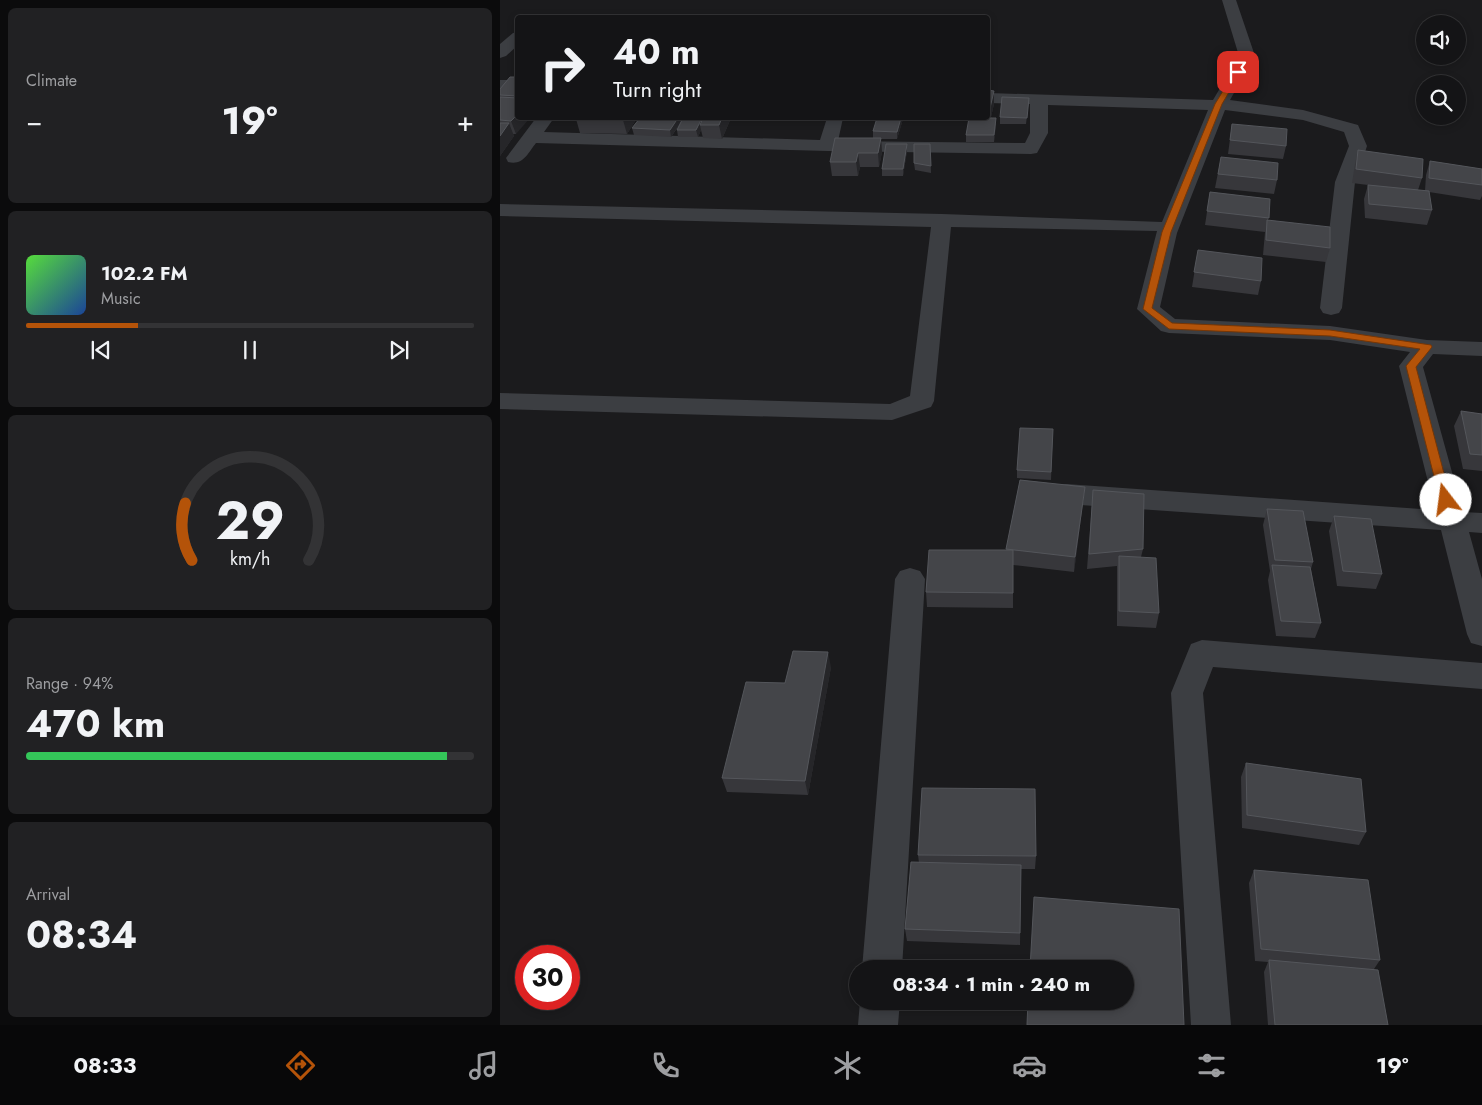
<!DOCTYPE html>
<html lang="en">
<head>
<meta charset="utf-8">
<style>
	body { margin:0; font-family:Jost,sans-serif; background:#212123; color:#f1f3f6; height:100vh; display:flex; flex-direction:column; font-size:19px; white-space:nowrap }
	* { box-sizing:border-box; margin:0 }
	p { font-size:16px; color:#9d9ea1 }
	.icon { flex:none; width:28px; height:28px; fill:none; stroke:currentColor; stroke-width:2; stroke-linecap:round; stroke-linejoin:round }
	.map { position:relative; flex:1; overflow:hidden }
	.panel { display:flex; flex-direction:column; gap:8px; padding:8px; background:#0b0b0c; width:500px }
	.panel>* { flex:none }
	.top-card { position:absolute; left:15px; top:15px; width:475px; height:105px; border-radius:5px; box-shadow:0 2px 8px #0003,0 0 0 1px #333335; background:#141416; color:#f1f3f6; overflow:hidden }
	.tools { position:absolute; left:916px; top:15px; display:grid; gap:10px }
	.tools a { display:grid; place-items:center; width:50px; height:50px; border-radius:50%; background:#141416; box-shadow:0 2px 8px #0003,0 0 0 1px #333335; font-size:25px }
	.speed { position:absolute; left:15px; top:945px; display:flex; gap:10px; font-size:25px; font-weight:700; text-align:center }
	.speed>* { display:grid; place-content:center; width:65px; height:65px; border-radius:50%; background:#141416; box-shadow:0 2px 8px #0003,0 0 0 1px #333335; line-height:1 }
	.speed .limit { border:8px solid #d22; background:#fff; color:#111 }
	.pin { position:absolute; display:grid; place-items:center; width:42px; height:42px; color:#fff; margin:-21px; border-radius:10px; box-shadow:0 2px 8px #0006 }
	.me { position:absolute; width:55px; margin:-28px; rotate:345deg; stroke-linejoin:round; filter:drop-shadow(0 0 4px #0008) }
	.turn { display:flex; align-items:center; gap:18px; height:105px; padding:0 15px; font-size:22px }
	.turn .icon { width:65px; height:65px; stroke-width:2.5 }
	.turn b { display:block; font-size:35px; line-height:42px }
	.big { font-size:38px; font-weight:700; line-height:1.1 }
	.panel .tile { flex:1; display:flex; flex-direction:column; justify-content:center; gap:8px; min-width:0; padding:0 18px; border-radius:8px; background:#212123 }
	.panel .dial { align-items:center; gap:0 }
	.dial svg { height:130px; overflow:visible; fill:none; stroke:#333335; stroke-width:7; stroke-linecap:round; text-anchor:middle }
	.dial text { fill:#f1f3f6; stroke:none }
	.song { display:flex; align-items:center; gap:15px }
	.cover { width:60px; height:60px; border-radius:8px; background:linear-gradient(135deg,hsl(110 70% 55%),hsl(220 70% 35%)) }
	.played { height:5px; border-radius:2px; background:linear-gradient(90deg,#b45309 25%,#333335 25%) }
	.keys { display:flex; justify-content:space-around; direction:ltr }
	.heat { display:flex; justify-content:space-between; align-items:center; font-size:28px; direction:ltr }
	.charge { height:8px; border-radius:4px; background:linear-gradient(90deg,#34c759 94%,#333335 0) }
	.trip { position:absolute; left:349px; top:960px; width:285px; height:50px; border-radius:25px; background:#141416; box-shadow:0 2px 8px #0003,0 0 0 1px #333335; font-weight:700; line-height:50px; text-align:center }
	.menu { display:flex; height:80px; justify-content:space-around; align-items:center; background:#080809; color:#9d9ea1 }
	.menu .icon { width:35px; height:35px }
	.menu .selected { color:#b45309 }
	.menu b { font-size:22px; color:#f1f3f6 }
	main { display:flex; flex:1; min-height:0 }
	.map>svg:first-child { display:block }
</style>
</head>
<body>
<main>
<section class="panel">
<div class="tile"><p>Climate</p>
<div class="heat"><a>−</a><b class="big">19°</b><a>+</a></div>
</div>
<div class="tile">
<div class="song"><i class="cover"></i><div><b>102.2 FM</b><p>Music</p></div></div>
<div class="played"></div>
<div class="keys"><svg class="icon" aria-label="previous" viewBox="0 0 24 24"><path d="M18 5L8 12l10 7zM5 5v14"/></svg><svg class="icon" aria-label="pause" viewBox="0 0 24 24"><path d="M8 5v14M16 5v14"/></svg><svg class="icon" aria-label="next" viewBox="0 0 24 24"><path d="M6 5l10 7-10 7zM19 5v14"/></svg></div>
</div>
<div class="tile dial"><svg viewBox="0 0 100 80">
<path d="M14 69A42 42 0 1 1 86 69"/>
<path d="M14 69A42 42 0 0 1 10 34" stroke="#b45309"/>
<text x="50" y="56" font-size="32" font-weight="700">29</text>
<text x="50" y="72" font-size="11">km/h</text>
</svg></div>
<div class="tile"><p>Range · 94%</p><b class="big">470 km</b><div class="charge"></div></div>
<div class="tile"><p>Arrival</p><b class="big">08:34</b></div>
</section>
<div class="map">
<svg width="982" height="1025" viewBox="0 0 982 1025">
	<rect width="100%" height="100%" fill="#1b1b1d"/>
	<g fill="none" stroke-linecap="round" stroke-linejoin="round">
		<path fill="#3c3e42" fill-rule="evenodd" d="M722,0H736L755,56L730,100L803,110L858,125L867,146L855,182L842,308L839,313L831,315L823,313L820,308L835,182L849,146L844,132L803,120L725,110L677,233L660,307L675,319L830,326L927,340L982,342V356L933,354L923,367L963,512L982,513V533L969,532L982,579V646L971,643L967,634L941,530L566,504L556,501L552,494L556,487L566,484L935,510L899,366L910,352L830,340L669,333L661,331L637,309L657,231L451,227L434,401L431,407L392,420L0,409V393L390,404L410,396L431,227L0,216V204L442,214L662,222L708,110L548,105V133L537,153L531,154L328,151L36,143C28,153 23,166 8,162L6,158L36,118H54L44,132L320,140L327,118H343L338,141L525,143L530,133V104L488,103V93L713,100L739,56Z
			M18,32V45L6,56L0,58V44L13,33Z
			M0,80H18V90H0Z
			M410,568L420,571L425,579L402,969H362L395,579L400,571Z
			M702,640L982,663V689L713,667L703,693L731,1025H691L671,693L691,644Z
			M360,1001H400L398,1025H358Z"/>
	</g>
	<path fill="#37373b" d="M18,77V118L16,134H13L14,136L0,156V89Z
		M488,90L494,91V104L491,117L496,124L494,142H466V135L469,120H465V118H488Z
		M529,98L526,124H500V117Z
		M137,118L127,134L80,133L76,119Z
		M140,118H231L222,139L203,138L201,130L198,137H178L177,130L180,124L171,137L134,135L132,128Z
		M403,119L397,139H381L382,152L379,167H360L358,176H332L330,162L373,138V131Z
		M732,124L786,146L783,159L728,154Z
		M407,144V151L403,176H382V169Z
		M430,144L431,173L415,170L414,163Z
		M858,150L922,178L918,190L925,191L926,175L930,161L982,169V196L980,200L929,192L932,210L927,225L865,218L864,199L868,185L852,183L855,164Z
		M721,157L777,180L774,194L715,188Z
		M710,192L770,199L768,220L830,248L826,262L763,255L765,232L705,225Z
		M698,250L761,281L758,295L692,287Z
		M961,411L982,414V471L963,469L954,426Z
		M553,429L551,480L517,478V470Z
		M520,480L585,487L574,572L513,565V608L427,607L426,592L506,550Z
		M593,490L643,549L641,557L659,613L656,628L617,626V566L587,569Z
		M767,509L813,562L811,569L821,623L815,638L776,636L768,580L770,571L763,525Z
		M834,516L882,574L876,589L837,586L829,531Z
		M331,667L308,795L227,792L222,778L285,683Z
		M746,763L866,832L859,845L742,828L741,777Z
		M418,855L536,856L535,869H521L520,945L407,941L405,929L419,863Z
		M754,870L880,960L874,969L888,1025H768L764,972L768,962L755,961L749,883Z"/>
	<path fill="#262629" d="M494,91V104L490,121V108Z
		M18,114V118H30L16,134L11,121Z
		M125,118H137L127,134L123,120Z
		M178,118H181L182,120L171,137L170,130Z
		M202,118H204L200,125L201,130L198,137L196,130Z
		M222,118H231L222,139L219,125Z
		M401,118H402L403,119L397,139V132Z
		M441,118H459L441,119Z
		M496,118V124L494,142V135Z
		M9,123L14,136L0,156V136Z
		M381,138L382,152L379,167L378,153Z
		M407,144V151L403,176V169Z
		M358,153L360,167L358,176L356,162Z
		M585,487L583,502L574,572L575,557Z
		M328,652L331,667L308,795L305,781Z"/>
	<path fill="#444549" stroke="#54565b" d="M10,77H18V96L0,95V89Z
		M488,90L494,91L490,108H488Z
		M0,97L18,98V114L11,121L0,120Z
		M502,97L529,98L527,118L500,117Z
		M78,118H125L123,120L76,119Z
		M140,118H178L170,130L132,128Z
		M183,118H202L196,130H177Z
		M203,118H222L219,125H200Z
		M377,118H401L397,132L373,131Z
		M469,118H496L494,135H466Z
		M0,123H9L0,136Z
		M732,124L787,129L786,146L730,140Z
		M335,138H381L378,153H358L356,162H330Z
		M386,144H407L403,169H382Z
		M414,144H430L431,166L414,163Z
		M858,150L923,159L922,178L856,169Z
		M721,157L778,163L777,180L718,174Z
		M930,161L982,169V185L929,178Z
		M868,185L929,191L932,210L869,204Z
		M710,192L770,199L769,218L707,211Z
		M767,220L830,227V248L766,240Z
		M698,250L762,258L761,281L694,272Z
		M961,411L982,414V455L970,454Z
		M520,428L553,429L551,472L517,470Z
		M520,480L585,487L575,557L506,549Z
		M593,490L644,494L643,549L589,554Z
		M767,509L803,511L813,562L775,560Z
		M834,516L871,519L882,574L843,571Z
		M429,550H513V593L426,592Z
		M619,556L656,558L659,613L619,611Z
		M772,565L810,567L821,623L781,621Z
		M293,651L328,652L305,781L222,778L246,682L285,683Z
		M746,763L861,779L866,832L747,815Z
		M422,788L535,789L536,856L418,855Z
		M411,862L521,865L520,933L405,929Z
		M754,870L868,880L880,960L761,949Z
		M534,897L679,909L684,1025H527L528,1001H625V969H530Z
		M769,960L878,970L888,1025H775Z"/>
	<path fill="#b45309" stroke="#753606" d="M735,71L741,72L722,104L671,232L652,308L672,323L830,330L931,345L932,347L916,367L951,500L950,503L946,504L940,500L906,366L920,349L830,336L669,329L643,309L662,232L715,104Z"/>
</svg>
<div class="tools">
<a><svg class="icon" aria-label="sound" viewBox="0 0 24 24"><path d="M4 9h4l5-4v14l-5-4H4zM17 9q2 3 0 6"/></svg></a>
<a><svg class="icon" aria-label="search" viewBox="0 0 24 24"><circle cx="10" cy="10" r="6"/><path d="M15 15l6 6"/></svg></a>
</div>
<div class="speed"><div class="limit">30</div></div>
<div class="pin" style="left:738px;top:72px;background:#d93025"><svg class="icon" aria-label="arrive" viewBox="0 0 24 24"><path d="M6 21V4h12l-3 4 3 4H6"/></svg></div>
<svg class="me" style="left:946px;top:500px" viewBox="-20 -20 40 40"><circle r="19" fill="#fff"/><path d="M0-13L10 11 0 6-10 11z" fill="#b45309"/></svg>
<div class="trip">08:34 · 1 min · 240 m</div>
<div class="top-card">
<div class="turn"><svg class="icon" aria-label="right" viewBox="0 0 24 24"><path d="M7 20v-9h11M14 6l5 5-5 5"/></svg><div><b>40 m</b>Turn right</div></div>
</div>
</div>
</main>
<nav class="menu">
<b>08:33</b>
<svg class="icon selected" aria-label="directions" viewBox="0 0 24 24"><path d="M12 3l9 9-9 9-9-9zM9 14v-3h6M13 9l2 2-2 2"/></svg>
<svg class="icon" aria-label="music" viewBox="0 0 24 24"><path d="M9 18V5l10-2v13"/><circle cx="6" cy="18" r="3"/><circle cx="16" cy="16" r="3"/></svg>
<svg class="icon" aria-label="phone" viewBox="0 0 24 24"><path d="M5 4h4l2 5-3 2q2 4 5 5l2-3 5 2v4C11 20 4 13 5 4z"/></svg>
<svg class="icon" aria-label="climate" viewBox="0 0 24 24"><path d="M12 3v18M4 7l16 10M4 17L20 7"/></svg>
<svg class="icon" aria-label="car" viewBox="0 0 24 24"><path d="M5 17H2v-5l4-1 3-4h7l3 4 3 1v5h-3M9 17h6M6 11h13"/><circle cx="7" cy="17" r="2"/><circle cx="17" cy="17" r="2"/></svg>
<svg class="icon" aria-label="filters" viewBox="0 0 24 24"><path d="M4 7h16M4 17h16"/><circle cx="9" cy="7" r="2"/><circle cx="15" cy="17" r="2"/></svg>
<b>19°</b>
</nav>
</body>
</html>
